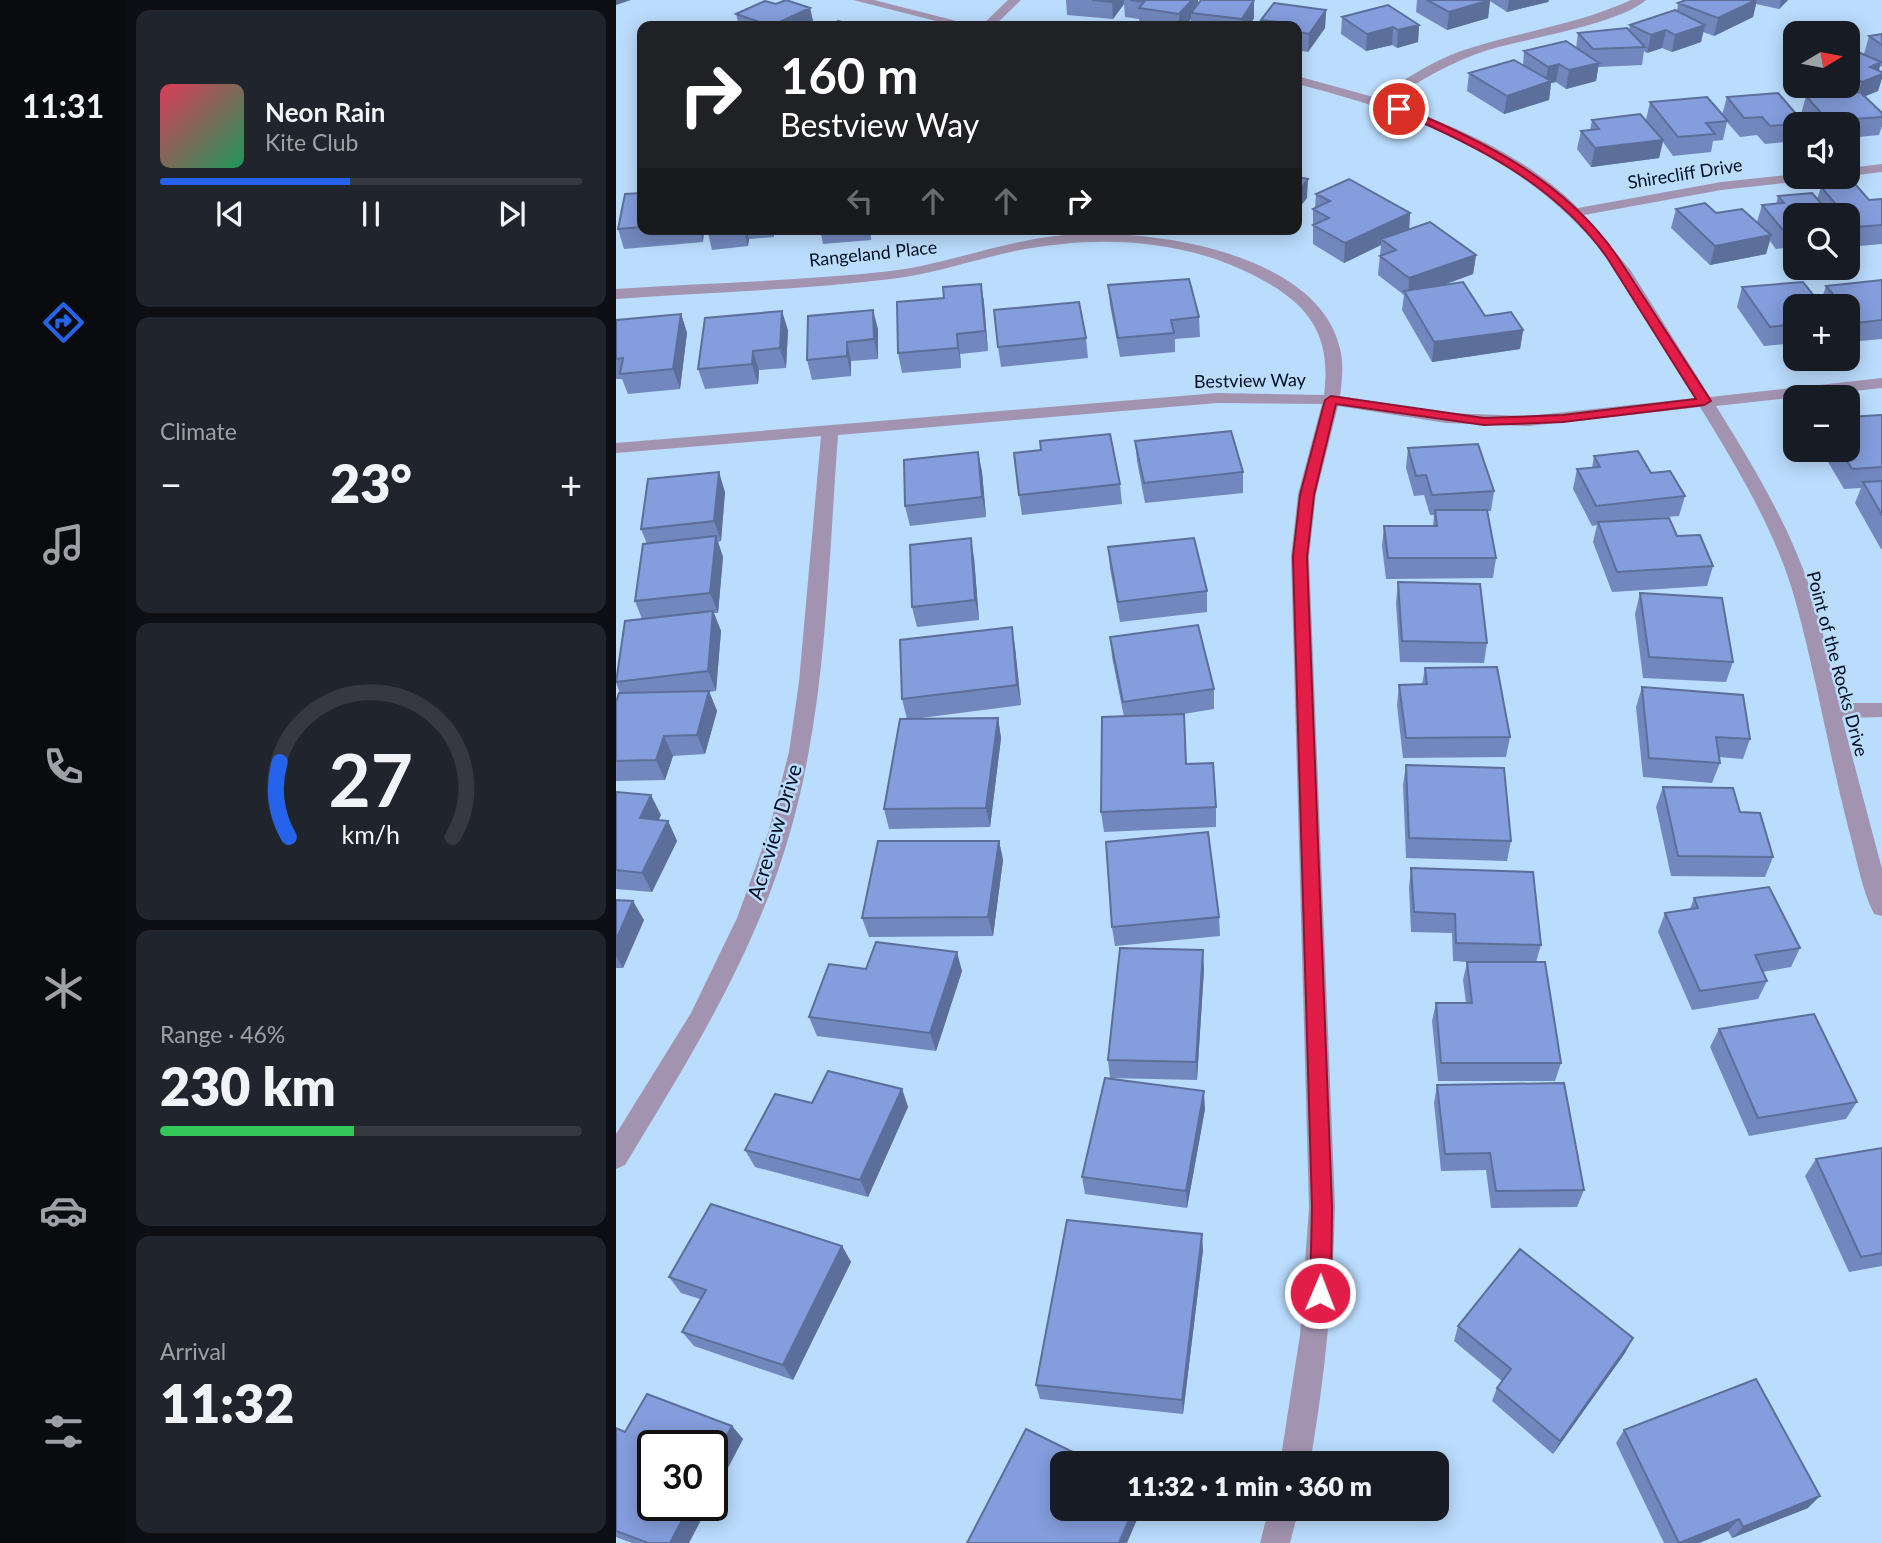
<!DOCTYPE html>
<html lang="en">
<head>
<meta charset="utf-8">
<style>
	body { margin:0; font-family:Lato,sans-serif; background:#20242c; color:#f1f3f6; height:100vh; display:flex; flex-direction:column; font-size:26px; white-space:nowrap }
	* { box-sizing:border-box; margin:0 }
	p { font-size:23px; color:#9ea1a6 }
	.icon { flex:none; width:38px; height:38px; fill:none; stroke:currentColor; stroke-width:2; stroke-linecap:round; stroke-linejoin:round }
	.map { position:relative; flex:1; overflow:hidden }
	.panel { display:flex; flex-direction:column; gap:10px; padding:10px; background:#0d0f14; width:490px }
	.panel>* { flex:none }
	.hud { position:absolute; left:21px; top:21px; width:665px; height:214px; border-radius:14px; box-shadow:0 4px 18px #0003; background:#202124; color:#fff; overflow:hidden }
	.needle { width:46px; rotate:80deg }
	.fabs { position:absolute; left:1167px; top:21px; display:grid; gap:14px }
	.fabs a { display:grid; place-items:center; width:77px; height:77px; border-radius:14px; background:#171b24; box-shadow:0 4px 18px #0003; font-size:35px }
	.speed { position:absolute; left:21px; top:1430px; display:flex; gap:14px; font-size:35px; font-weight:700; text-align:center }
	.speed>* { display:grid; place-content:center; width:91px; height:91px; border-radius:50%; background:#171b24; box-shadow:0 4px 18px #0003; line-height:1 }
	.speed .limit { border:4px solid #111; border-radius:10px; background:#fff; color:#111 }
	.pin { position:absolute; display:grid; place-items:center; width:60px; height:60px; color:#fff; margin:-30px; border:4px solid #fff; border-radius:50%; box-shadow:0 2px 7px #0007 }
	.me { position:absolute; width:77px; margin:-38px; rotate:1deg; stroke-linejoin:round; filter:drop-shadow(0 0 5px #0008) }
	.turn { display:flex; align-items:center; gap:24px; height:147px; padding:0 28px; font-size:32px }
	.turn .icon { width:91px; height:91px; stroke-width:2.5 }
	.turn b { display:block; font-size:49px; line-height:60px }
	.lanes { display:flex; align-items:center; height:66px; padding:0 28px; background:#0003; justify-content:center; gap:35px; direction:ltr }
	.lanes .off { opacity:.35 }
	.big { font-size:52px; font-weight:800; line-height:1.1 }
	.panel .card { flex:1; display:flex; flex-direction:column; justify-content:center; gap:10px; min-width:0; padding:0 24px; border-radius:14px; background:#20242c }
	.panel .dial { align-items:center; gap:0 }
	.dial svg { height:182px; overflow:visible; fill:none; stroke:#363941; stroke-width:7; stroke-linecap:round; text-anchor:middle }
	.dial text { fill:#f1f3f6; stroke:none }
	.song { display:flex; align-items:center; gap:21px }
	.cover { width:84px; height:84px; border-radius:10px; background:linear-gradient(135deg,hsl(350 70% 55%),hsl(150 70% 35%)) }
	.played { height:7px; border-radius:4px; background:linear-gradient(90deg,#2563eb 45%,#363941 45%) }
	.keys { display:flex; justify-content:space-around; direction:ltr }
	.heat { display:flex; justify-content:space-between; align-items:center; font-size:38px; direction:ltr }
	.charge { height:10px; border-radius:5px; background:linear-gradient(90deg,#34c759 46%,#363941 0) }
	.trip { position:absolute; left:434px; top:1451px; width:399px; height:70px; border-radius:14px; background:#171b24; box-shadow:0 4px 18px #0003; font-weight:800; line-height:70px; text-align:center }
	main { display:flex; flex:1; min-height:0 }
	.dock { display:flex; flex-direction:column; width:126px; justify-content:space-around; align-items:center; background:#090b0e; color:#9ea1a6 }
	.dock .icon { width:49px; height:49px }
	.dock .current { color:#2563eb }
	.dock b { font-size:32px; color:#f1f3f6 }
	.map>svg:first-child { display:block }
</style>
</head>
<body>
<main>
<nav class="dock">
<b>11:31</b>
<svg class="icon current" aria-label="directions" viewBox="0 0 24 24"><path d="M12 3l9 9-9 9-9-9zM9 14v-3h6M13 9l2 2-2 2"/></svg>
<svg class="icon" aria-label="music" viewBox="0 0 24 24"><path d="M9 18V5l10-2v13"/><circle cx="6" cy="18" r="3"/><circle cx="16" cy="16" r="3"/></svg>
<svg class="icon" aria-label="phone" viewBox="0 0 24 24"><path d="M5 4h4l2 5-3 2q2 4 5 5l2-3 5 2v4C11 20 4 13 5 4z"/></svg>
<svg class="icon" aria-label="climate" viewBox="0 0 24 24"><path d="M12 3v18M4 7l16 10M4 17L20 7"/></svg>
<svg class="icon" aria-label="car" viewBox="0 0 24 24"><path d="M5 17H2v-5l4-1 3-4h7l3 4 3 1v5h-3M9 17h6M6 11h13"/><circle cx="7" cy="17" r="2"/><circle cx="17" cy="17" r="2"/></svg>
<svg class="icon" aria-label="filters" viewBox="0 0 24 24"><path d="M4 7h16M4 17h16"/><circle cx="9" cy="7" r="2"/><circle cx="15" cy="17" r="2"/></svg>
</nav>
<section class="panel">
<div class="card">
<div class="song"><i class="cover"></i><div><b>Neon Rain</b><p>Kite Club</p></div></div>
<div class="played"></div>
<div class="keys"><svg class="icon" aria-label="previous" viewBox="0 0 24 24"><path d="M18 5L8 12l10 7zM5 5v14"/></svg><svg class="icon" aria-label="pause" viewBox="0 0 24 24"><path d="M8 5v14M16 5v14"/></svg><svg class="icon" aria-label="next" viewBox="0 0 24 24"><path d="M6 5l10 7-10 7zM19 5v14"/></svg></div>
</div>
<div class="card"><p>Climate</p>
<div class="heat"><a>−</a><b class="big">23°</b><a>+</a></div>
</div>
<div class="card dial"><svg viewBox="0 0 100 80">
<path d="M14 69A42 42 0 1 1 86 69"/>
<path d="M14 69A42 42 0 0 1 10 36" stroke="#2563eb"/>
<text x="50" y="56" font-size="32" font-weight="700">27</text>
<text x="50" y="72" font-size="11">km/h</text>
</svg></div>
<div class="card"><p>Range · 46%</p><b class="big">230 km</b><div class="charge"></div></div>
<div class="card"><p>Arrival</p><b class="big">11:32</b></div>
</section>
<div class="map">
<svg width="1266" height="1543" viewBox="0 0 1266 1543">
	<rect width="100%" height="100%" fill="#badcfd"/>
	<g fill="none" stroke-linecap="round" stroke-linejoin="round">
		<path fill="#a294b0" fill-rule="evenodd" d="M237,0H258L360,26H340Z
			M392,0H405L378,26H365Z
			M1015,0H1030C1001,25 911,38 872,50C835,62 804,80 772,102C839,126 911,156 962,208L1105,182L1180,174V177H1194L1187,181L1105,190L968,215L1015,271L1094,397L1266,378V388L1100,406C1136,464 1172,523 1194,588C1207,625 1213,665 1223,703H1266V717L1226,718L1266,869V916L1258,914C1245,888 1240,855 1232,827C1213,752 1200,677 1180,603C1161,533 1122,469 1084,407L913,426L830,423L722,406L700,494L693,557L719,1207C717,1293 709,1378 694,1463H664L684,1335L693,1207L675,557L682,494L706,404L601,403L222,435C212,566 211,702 175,829C141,951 74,1058 9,1165L0,1169V1134L75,1013L121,918L153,830L173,752L183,682L205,436L0,453V443L601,393L708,395C715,341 698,309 650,282C573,238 484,234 399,251C357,260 317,274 275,279C186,290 90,292 0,299V289C91,283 184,281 275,271C331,264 384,242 440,236C522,226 702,249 724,349C728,364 726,381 724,396L830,413L913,416L1079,398C1046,346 1018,288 977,241C900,153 792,112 681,84V76L761,98C788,80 814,62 845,51C901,32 961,25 1015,0Z
			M1266,164V172L1232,176V168Z
			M653,1508H683L674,1543H644Z"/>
	</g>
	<path fill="#7287bd" d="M450,0H582V4L638,18L633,26H575V19L568,26H530L523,25V19L509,17L508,4L497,19L451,15Z
		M801,0H933L932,2L891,12L874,1L872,18L831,30L800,12Z
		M1070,0H1172L1163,9L1140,4L1137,17L1098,36L1087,32L1085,42L1056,52L1046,48L1031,53L1028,51L1026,65L982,67L980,81L950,89L940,82L935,83L933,100L888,114L851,91L853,73L907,65L908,51L960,48L962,33L1013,30L1014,25L1061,11L1062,3Z
		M160,4L194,8L198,26H197H198H123L120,14Z
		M710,10L709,28L692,52L681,50V26H645V20Z
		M726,17L803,25L802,42L781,48L776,45L750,51L725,34Z
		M1266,34V67L1264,66L1263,71L1266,72V78L1262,91L1249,96L1266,113V126L1263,135L1232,138V124H1194L1185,114L1190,96L1224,93L1208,86H1232V52L1251,56L1248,54L1253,36Z
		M1111,97L1188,123V124H1180V141L1149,144L1141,135L1124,137L1111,122L1107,140L1097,141L1095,152L1057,156L1047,142L1043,158L975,167L961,149L965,131L974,130L976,120L1034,125L1030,120L1034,102L1106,115Z
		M1205,187L1253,200L1266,199V244L1233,247L1232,246V215H1180V247L1160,249L1154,241L1150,254L1094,265L1055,228L1060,209L1100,213L1141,222L1146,205L1160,204L1162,196L1201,199Z
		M26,193V229H88L87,242L8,249L2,229Z
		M700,194L794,213L793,230L860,255L857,274L827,285L869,316L907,330L904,349L816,362L786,310L788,295L762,275L765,245L728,263L697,244V209L699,208Z
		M91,229H158V237L133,239L132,246L96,250Z
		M204,229H255V240L207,244Z
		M1266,280V339L1233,342L1232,306H1180V343L1148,346L1121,307L1126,287L1204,304L1210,286Z
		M365,284L368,303L372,351L344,354L345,368L286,373L282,353Z
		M492,285L583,317L584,337L559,339V352L504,357L494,305Z
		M65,314L71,333L64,389L12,394L6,379H0V320Z
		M192,316L262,329V359L235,361V376L196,380L191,360Z
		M172,330L170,368L143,370L142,384L89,389L82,369Z
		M470,338L472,358L385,367L382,347Z
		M1266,415V549H1265L1239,503L1245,488L1228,489L1205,450H1232Z
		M519,441L627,472V493L529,503L521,461Z
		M792,448L878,491L875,511H871L880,558L877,578L770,579L766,546L768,526H817L818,515H814L808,495L798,496L790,468Z
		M362,452L366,472L370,517L294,526L289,506Z
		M978,456L1035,473L1069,496L1063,516L1040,518L1097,566L1091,586L996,592L977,542L981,525L976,526L957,489L961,469L976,468Z
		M504,484L506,504L406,515L403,495Z
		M109,492L105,541L102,542L107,557L102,613H98L105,631L100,691L93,692L101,711L89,754L57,756L49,780L0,781V702L4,693L0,683V678L26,619L19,601L31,544L25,529Z
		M492,547L591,591V612L504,622L494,568Z
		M358,558L363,620L301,627L296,607Z
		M782,582L871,643L868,663L784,662L780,603Z
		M1024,593L1117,662L1110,682L1027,678L1019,614Z
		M494,637L598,689V709L561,715L570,764L600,807V827L488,832L485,812L508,717L496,657Z
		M399,647L405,705L297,719L382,718L385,738L374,827L273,829L268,809L291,719L286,699Z
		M809,668L894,737L890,757L787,758L781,705L783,685H806Z
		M1026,687L1134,739L1127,759L1103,757L1104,763L1096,783L1027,777L1020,707Z
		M790,765L895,841L891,861L790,858L787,785Z
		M1047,787L1124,812L1157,857L1149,877L1055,876L1040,807Z
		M0,792L45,815L42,820L52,821L61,841L36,892L0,889Z
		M383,841L387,860L377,936L253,937L246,918Z
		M795,868L925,945L920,962L945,1063L939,1081H822L816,1021L820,1003H850L847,980L851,962L837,961L836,933L795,932L793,888Z
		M1078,898L1184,948L1175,967L1146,972L1151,981L1142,999L1076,1010L1042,932L1049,913L1074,909Z
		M0,900L28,920L7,968H0Z
		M603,917L604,936L499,946L496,927Z
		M250,969L346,971L320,1051L201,1036L193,1017Z
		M588,969L581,1080L494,1078L492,1060Z
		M1103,1029L1241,1102L1230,1119L1133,1136L1094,1047Z
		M821,1085L968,1190L961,1207L875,1208L870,1170L825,1171L818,1103Z
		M286,1089L292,1107L252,1197L139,1167L129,1150L196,1103Z
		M589,1109L571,1208L469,1194L466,1177Z
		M1266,1148V1266L1233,1272L1189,1176L1200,1159Z
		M226,1246L235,1262L177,1380L78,1346L66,1332L84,1299L65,1293L53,1277Z
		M587,1250L567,1414L424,1399L420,1385Z
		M842,1326L1017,1338L1009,1353L937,1454L876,1401L881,1388L886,1381L838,1341Z
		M116,1426L127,1439L96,1498V1446L73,1543H16L0,1537V1428L9,1432Z
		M1008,1430L1192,1508L1116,1538L1112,1531L1083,1543H1048L1000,1443Z"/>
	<path fill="#5c6e9a" d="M0,0H15L0,5Z
		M497,0H508V4L497,19L496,2Z
		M576,0H582V11L575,13V19L568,26H563V14Z
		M638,0V18L633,26H626V19Z
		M874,0L872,18L831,30L833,12Z
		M893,0H933L932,2L891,12Z
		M1140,0H1141L1137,17L1098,36L1102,18Z
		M1165,0H1172L1163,9Z
		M194,8L198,26H155Z
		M710,10L709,28L692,52L693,34Z
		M803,25L802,42L781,48L782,30Z
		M1089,25L1085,42L1056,52L1059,35Z
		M777,27L776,45L750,51L751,34Z
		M1050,30L1046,48L1031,53L1035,35Z
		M1265,62L1261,76L1266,74V78L1262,91L1240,100L1246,82L1254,67Z
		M983,63L980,81L950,89L953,70Z
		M943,64L940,82L935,83L933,100L888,114L891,96L929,84L932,67Z
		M1047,140L1043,158L975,167L979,148Z
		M692,179L691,198L681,211V193Z
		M794,213L793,232L765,239V245L728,263L729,243Z
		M83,229H88L87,242Z
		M127,229H130L133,239L132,246Z
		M1155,235L1150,254L1094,265L1099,246Z
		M860,255L857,274L792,298L793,278Z
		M365,284L368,303L372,351L369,331Z
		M257,310L262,329V359L258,339Z
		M166,311L172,330L170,368L164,348Z
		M65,314L71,333L64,389L57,369Z
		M907,330L904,349L816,362L818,342Z
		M341,334L344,354L345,368L342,348Z
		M231,342L235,361V376L231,356Z
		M137,351L143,370L142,384L136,364Z
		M362,452L366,472L370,517L366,497Z
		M103,472L109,492L105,541L98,521Z
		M100,536L107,557L102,613L94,593Z
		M355,538L358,558L363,620L359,600Z
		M97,611L105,631L100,691L92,671Z
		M396,627L399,647L405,705L401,685Z
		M93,691L101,711L89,754L81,735Z
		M382,718L385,738L374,827L370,808Z
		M48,736L57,756L49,780L40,760Z
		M35,795L45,815L34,838L24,818Z
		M52,821L61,841L36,892L26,873Z
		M383,841L387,860L377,936L372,917Z
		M17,901L28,920L7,968L0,956V940Z
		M587,950L588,969L581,1080L580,1062Z
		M341,952L346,971L320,1051L314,1033Z
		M286,1089L292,1107L252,1197L244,1180Z
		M588,1091L589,1109L571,1208L570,1191Z
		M586,1234L587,1250L567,1414L566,1400Z
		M226,1246L235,1262L177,1380L167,1365Z
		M1017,1338L1009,1353L937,1454L944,1441Z
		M116,1426L127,1439L96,1498V1463Z
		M1204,1496L1192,1508L1116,1538L1127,1527Z
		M74,1505H93L73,1543H54Z
		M518,1508H526L511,1543H503Z
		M1123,1519L1112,1531L1083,1543H1066Z"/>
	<path fill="#849ddc" stroke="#5c6e9a" stroke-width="2" d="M170,0L194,8L155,26L120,14L149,1L160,4Z
		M476,0H497L496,2Z
		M514,0H576L563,14L523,8L528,2Z
		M585,0H638L626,19L575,13Z
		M811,0H874L833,12Z
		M1070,0H1140L1102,18L1062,3Z
		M658,3L710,10L693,34L681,32V26H660L663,22L645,20Z
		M772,5L803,25L782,30L777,27L751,34L726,17Z
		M1059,10L1089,25L1059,35L1050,30L1035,35L1014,25Z
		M222,21L243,26H214Z
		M1011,28L1029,47L977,49L962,33Z
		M1266,34V45L1253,36Z
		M950,41L983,63L953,70L943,64L932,67L908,51Z
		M1237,50L1265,62L1254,67L1266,72V74L1246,82L1232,76V52Z
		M898,60L935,81L891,96L853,73Z
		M1244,92L1266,113V117L1236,119L1230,113L1207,115L1190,96Z
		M1162,93L1188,123L1154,126L1146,117L1128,118L1111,97Z
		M1091,97L1112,121L1090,123L1099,134L1062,137L1034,102Z
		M1024,114L1047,140L979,148L965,131L983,129L976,120Z
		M681,177L692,179L681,193Z
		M733,179L794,213L729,243L697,225L713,218L697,209L714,201L700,194Z
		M1239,184L1253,200L1266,199V225L1239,227L1232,219V215H1229L1205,187Z
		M26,193V227L2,229L9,194Z
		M1196,193L1215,215H1180V228L1166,229L1146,205L1168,203L1162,196Z
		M1089,203L1100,213L1126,209L1155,235L1099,246L1060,209Z
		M814,222L860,255L793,278L764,256L780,250L765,239Z
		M573,279L583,317L555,320L558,333L502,338L492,285Z
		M1266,280V320L1240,323L1232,313V306H1227L1210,286Z
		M847,282L869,316L895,312L907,330L818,342L788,291Z
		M1187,282L1206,306H1180V324L1154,327L1126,287Z
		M365,284L369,331L341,334L342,348L282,353L281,302L328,298L327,287Z
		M463,302L470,338L382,347L378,310Z
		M257,310L258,339L231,342V356L191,360L192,316Z
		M166,311L164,348L137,351L136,364L82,369L89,318Z
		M65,314L57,369L4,374L7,358L0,359V320Z
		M1266,415V467L1236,469L1224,450H1232V417Z
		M615,431L627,472L528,483L519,441Z
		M494,434L504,484L403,495L398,453L425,450L424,441Z
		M862,444L878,491L816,495L810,475L800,476L792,448Z
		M1022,451L1035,473L1054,471L1069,496L980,506L961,469L984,467L978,456Z
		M362,452L366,497L289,506L288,460Z
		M103,472L98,521L25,529L32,479Z
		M1266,481V515L1247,482Z
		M819,510H871L880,558H772L768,526H821Z
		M1053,518L1061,536L1084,535L1097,566L1001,572L982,522Z
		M100,536L94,593L19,601L27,544Z
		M355,538L359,600L296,607L294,545Z
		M578,538L591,591L502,602L492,547Z
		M782,582L864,584L871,643L786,641Z
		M1024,593L1106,598L1117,662L1033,657Z
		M97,611L92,671L0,682L9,621Z
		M582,625L598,689L507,702L494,637Z
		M396,627L401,685L286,699L284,640Z
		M881,667L894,737L790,738L783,685L811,684L809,668Z
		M1026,687L1127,695L1134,739L1100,737L1104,763L1033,758Z
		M93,691L81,735L48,736L40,760L0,761V702L3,693Z
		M568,714L570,764L597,763L600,807L485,812L486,717Z
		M382,718L370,808L268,809L284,719Z
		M790,765L888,768L895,841L793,838Z
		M1047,787L1117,788L1124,812L1144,813L1157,857L1062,856Z
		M0,792L35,795L24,818L52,821L26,873L0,870Z
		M592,832L603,917L496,927L490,842Z
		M262,841H383L372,917L246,918Z
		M795,868L917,872L925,945L840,943L839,914L798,912Z
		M1153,887L1184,948L1139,955L1151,981L1084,991L1049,913L1082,908L1078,898Z
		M0,900L17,901L0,940Z
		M260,942L341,952L314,1033L193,1017L213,964L250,969Z
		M504,948L587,950L580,1062L492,1060Z
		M851,962H929L945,1063H825L820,1003H856Z
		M1198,1014L1241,1102L1142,1118L1103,1029Z
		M212,1071L286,1089L244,1180L129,1150L159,1094L196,1103Z
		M489,1078L588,1091L570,1191L466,1177Z
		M948,1083L968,1190L880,1191L874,1153L829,1154L821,1085Z
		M1266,1148V1253L1245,1257L1200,1159Z
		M95,1204L226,1246L167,1365L66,1332L90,1290L53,1277Z
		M451,1220L586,1234L566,1400L420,1385Z
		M904,1249L1017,1338L944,1441L881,1388L895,1369L842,1326Z
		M1140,1379L1204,1496L1127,1527L1123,1519L1063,1543L1008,1430Z
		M31,1394L116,1426L96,1463V1446H37V1505H74L54,1543H32L0,1531V1428L9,1432Z
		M410,1429L479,1463H446V1508H518L503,1543H351Z"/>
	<path fill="#e11d48" stroke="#92132f" stroke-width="2" d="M780,107H786C868,141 949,181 1001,256L1095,401L1088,405L947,422L868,425L720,404L698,495L691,557L716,1207L715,1293L712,1301L704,1304L697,1301L694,1293L696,1207L677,557L684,495L709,400L715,396L868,418L947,415L1080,399L992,259C941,185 860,145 780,111Z"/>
	<g text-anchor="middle" stroke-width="5" stroke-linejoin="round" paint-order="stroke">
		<g font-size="18" fill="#000e20" stroke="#badcfd">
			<text transform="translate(1069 174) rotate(-9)" y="6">Shirecliff Drive</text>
			<text transform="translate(257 254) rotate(-6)" y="6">Rangeland Place</text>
			<text transform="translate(634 381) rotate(-1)" y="6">Bestview Way</text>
			<text transform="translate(1221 664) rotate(75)" y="6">Point of the Rocks Drive</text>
		</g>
		<g font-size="21" fill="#000e20" stroke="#badcfd">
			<text transform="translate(159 832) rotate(-73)" y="7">Acreview Drive</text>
		</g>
	</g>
</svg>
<div class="fabs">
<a><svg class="needle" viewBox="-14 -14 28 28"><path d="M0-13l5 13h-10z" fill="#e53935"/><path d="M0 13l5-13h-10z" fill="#9ea1a6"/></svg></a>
<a><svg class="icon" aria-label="sound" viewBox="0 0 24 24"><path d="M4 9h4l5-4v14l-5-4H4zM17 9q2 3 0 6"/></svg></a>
<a><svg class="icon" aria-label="search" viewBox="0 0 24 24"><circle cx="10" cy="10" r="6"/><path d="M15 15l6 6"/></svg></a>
<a>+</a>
<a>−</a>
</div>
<div class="speed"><div class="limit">30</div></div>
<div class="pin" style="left:783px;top:109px;background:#d93025"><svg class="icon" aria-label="arrive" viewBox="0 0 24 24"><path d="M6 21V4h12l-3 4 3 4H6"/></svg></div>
<svg class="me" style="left:704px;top:1293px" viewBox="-20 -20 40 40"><circle r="17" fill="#e11d48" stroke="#fff" stroke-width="3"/><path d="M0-11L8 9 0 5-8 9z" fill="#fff"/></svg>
<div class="trip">11:32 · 1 min · 360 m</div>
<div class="hud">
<div class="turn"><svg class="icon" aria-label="right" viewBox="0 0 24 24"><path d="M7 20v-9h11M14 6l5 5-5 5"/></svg><div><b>160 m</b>Bestview Way</div></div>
<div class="lanes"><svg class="icon off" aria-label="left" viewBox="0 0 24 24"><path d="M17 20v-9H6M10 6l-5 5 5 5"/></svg><svg class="icon off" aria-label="ahead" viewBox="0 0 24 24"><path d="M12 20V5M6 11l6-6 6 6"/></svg><svg class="icon off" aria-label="ahead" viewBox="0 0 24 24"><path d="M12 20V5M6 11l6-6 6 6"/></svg><svg class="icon" aria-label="right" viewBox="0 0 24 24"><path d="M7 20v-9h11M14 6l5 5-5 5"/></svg></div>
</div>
</div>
</main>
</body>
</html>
